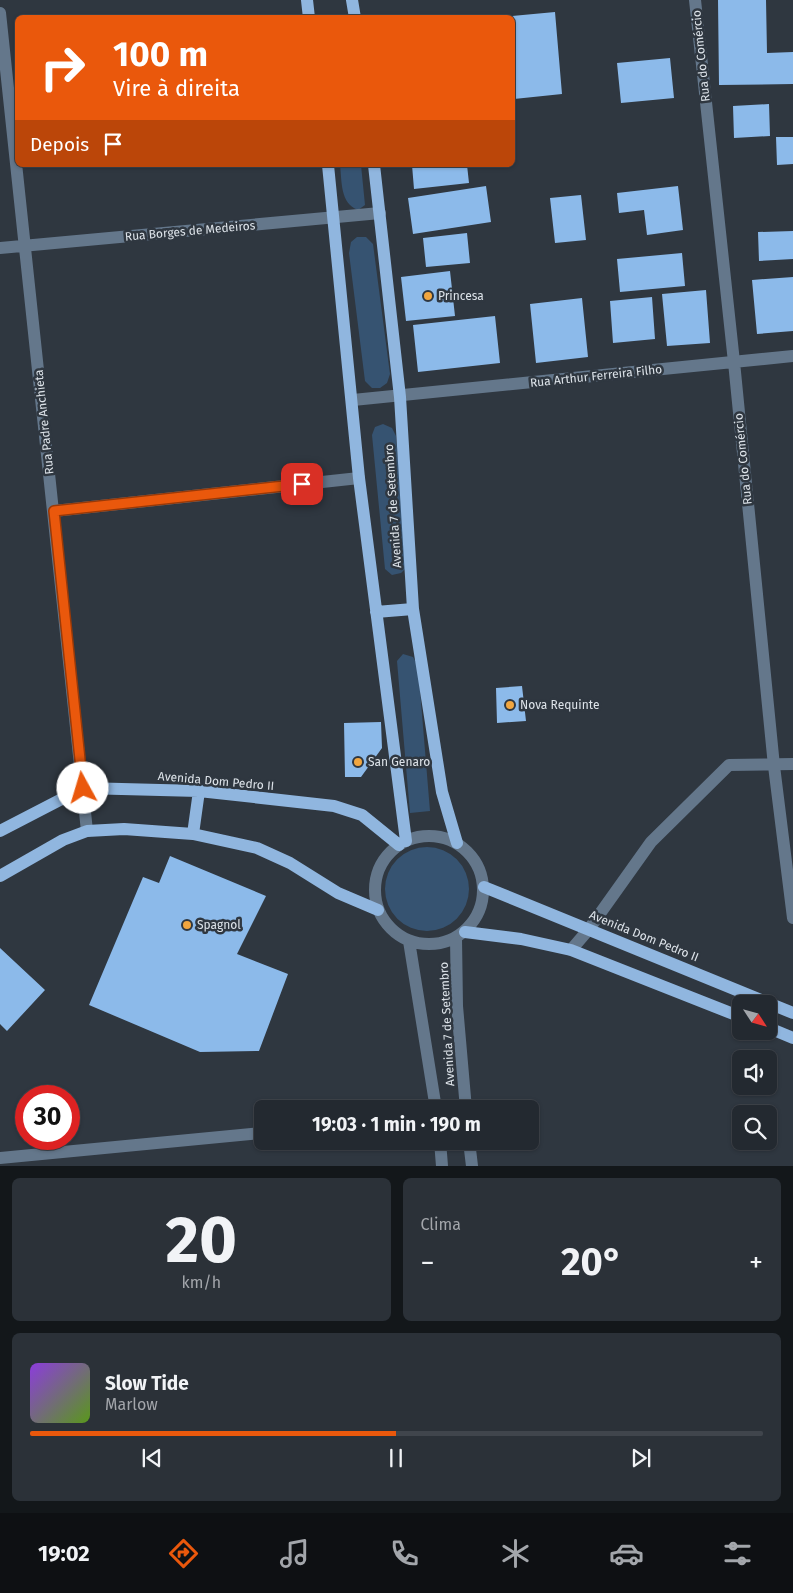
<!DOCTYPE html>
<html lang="pt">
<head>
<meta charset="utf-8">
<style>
	body { margin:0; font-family:"Fira Sans",sans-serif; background:#2b3138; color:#f1f3f6; height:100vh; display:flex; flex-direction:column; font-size:19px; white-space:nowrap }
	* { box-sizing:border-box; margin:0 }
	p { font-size:16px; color:#a3a6ab }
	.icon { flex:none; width:28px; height:28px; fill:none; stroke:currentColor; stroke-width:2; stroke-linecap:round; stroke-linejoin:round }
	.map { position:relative; height:1166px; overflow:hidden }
	.side { display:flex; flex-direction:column; gap:12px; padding:12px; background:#13171a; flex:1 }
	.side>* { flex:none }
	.hud { position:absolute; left:15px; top:15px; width:500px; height:152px; border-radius:8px; box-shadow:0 1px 4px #0004,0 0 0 1px #40454c; background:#ea580c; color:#fff; overflow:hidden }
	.needle { width:32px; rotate:126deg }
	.tools { position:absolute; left:732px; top:995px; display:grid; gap:10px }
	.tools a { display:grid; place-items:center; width:45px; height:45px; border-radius:8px; background:#232930; box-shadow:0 1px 4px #0004,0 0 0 1px #40454c; font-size:25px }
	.speed { position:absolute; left:15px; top:1085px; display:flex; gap:10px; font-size:25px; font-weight:700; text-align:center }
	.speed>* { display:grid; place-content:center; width:65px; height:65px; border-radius:50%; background:#232930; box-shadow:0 1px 4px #0004,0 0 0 1px #40454c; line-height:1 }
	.speed .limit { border:8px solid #d22; background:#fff; color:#111 }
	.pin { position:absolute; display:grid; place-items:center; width:42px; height:42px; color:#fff; margin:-21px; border-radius:10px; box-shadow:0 2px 8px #0006 }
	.me { position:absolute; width:55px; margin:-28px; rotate:354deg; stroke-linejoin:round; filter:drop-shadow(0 0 4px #0008) }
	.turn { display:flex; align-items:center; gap:18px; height:105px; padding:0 15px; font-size:22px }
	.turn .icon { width:65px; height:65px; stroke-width:2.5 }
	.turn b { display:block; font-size:35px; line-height:42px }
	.then { display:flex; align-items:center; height:48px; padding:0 15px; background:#0003; gap:10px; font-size:19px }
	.big { font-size:38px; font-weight:700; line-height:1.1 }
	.side .tile { flex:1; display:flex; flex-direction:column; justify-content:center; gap:8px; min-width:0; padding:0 18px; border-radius:8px; background:#2b3138 }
	.side .dial { align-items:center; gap:0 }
	.dial b { font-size:65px; line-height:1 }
	.song { display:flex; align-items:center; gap:15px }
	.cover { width:60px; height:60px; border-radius:8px; background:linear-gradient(135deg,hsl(270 70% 55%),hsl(90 70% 35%)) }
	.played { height:5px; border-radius:2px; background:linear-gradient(90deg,#ea580c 50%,#40454c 50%) }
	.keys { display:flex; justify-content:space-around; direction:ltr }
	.heat { display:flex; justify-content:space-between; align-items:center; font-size:28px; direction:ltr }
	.side .tiles { flex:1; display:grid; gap:12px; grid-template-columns:1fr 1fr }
	.tile:last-child { grid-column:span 2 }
	.trip { position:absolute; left:254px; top:1100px; width:285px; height:50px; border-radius:8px; background:#232930; box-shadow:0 1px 4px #0004,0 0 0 1px #40454c; font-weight:700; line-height:50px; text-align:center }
	.dock { display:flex; height:80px; justify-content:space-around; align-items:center; background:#0e1013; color:#a3a6ab }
	.dock .icon { width:35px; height:35px }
	.dock .selected { color:#ea580c }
	.dock b { font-size:22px; color:#f1f3f6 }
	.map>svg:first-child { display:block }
</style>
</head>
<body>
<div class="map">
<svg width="793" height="1166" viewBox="0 0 793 1166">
	<rect width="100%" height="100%" fill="#2f3740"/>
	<path fill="#365371" d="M340,165H361L365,205L358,210C340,203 342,182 340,165Z
		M357,237H366L373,244L390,374L387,383L380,388H372L365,381L349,253L351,242Z
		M383,424L392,428L396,436L407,567L401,573L392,575L385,569L372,435L375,427Z
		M403,654L413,657L418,666L430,811L410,813L397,661Z
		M385 889a42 42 0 1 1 84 0a42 42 0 1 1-84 0Z"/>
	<path fill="#8cbaea" d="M718,0H766L767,53L793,52V84L719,85Z
		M555,12L562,94L514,99L512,16Z
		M670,58L674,98L621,103L617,63Z
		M769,104L770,136L734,138L733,106Z
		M776,137H793V164L777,165Z
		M412,165H467L469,183L414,189Z
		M486,186L491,222L413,234L408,198Z
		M678,186L683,230L647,235L644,210L619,213L617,193Z
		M581,195L586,240L555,243L550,198Z
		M793,231V259L759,261L758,232Z
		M467,233L470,263L426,267L423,238Z
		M682,253L685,286L620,292L617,259Z
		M450,271L455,316L406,321L401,277Z
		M793,277V331L757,334L752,280Z
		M706,290L710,343L667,346L662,294Z
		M652,297L655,339L613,343L610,301Z
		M582,298L588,357L536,363L530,304Z
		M495,316L500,363L418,372L413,325Z
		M522,686L526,721L497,723L496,688Z
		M381,722L382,748L361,777H345L344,723Z
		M170,856L266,896L237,954L288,974L259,1051L200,1052L89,1005L143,877L159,883Z
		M0,948L45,990L7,1031L0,1024Z"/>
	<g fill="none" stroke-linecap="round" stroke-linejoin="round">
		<path stroke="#64778b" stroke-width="12" d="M695,0L734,362L774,766L793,918
			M0,13L87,831
			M0,248L380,213
			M353,400L793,356
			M54,511L359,478
			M375 890a54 54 0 1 1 108 0a54 54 0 1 1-108 0Z
			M456,938L457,1006L466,1109
			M409,941L436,1109
			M571,950L589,929L651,842L729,765L793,764
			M440,1141L442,1166
			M469,1141L472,1166
			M0,1158L262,1133"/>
		<path stroke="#90b6df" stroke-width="12" d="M307,0L309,18
			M352,0L355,18
			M328,165L359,478L406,841
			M374,165L400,397L413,609L442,792L457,843
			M376,612L413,609
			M0,831L83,788L199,791L334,806L362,815L399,845
			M193,834L199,791
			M0,876L63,840L87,831L124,829L193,834L257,848L290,863L338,893L378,910
			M484,887L793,1013
			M465,932L521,939L571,950L741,1017
			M769,1028L793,1038"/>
	</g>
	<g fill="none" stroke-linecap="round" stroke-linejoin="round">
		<defs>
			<path id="route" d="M83,788L54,511L302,484"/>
		</defs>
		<use href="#route" stroke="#983908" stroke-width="12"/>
		<use href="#route" stroke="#ea580c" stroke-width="9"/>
	</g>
	<g fill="#f1a640" stroke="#2f3740" stroke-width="2">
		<circle cx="428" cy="296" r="5"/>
		<circle cx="510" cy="705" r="5"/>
		<circle cx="358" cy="762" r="5"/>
		<circle cx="187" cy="925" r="5"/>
	</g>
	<g text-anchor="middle" stroke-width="5" stroke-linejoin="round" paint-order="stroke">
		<g font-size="12" fill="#dde3e9" stroke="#2f3740">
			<text transform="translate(701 56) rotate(-96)" y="4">Rua do Comércio</text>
			<text transform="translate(190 231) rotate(-5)" y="4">Rua Borges de Medeiros</text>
			<text transform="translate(596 376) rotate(-6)" y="4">Rua Arthur Ferreira Filho</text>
			<text transform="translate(44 422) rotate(-96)" y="4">Rua Padre Anchieta</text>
			<text transform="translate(743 459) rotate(-96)" y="4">Rua do Comércio</text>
			<text transform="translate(393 506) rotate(-94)" y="4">Avenida 7 de Setembro</text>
			<text transform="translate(216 781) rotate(5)" y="4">Avenida Dom Pedro II</text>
			<text transform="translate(644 936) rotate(22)" y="4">Avenida Dom Pedro II</text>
			<text transform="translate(447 1024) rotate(-93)" y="4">Avenida 7 de Setembro</text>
		</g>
		<g font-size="12" fill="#dde3e9" stroke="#2f3740" text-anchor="start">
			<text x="438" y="300">Princesa</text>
			<text x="520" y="709">Nova Requinte</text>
			<text x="368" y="766">San Genaro</text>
			<text x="197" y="929">Spagnol</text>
		</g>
	</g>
</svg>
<div class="tools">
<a><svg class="needle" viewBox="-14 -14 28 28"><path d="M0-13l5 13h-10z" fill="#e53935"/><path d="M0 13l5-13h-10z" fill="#a3a6ab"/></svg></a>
<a><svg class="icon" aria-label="sound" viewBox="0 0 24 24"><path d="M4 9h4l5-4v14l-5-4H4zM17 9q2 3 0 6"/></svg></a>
<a><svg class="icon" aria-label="search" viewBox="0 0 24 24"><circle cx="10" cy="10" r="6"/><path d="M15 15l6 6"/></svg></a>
</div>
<div class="speed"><div class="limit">30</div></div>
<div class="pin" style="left:302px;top:484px;background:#d93025"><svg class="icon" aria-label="arrive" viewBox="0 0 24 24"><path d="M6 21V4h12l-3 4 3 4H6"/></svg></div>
<svg class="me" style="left:83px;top:788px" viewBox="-20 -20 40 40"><circle r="19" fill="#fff"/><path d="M0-13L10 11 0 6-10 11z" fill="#ea580c"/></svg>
<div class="trip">19:03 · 1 min · 190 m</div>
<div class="hud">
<div class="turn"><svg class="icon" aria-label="right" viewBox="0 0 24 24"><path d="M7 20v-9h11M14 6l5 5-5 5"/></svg><div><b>100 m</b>Vire à direita</div></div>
<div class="then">Depois<svg class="icon" aria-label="arrive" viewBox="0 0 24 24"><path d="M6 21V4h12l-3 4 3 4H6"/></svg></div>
</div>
</div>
<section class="side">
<div class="tiles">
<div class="tile dial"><b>20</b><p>km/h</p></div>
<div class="tile"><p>Clima</p>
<div class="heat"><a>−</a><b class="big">20°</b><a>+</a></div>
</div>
<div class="tile">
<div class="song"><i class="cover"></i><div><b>Slow Tide</b><p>Marlow</p></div></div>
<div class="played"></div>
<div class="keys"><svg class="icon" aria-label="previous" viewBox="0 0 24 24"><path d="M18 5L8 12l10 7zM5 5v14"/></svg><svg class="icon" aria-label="pause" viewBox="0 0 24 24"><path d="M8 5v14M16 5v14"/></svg><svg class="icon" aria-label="next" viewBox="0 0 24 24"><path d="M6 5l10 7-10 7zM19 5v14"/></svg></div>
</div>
</div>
</section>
<nav class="dock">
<b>19:02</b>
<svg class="icon selected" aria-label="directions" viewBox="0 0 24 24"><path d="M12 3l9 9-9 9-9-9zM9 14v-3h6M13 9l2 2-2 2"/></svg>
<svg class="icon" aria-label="music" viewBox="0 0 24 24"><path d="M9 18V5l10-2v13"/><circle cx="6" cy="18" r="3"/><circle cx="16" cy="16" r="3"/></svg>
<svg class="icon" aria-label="phone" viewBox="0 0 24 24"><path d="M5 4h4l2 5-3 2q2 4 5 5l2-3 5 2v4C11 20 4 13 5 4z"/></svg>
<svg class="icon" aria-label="climate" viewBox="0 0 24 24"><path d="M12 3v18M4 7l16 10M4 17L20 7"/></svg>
<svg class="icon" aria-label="car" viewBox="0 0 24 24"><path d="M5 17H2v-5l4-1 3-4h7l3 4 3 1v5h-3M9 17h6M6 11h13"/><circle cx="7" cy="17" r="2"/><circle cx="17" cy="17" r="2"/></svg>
<svg class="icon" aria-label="filters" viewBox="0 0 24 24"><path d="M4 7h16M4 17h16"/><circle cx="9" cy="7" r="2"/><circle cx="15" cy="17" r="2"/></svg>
</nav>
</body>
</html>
